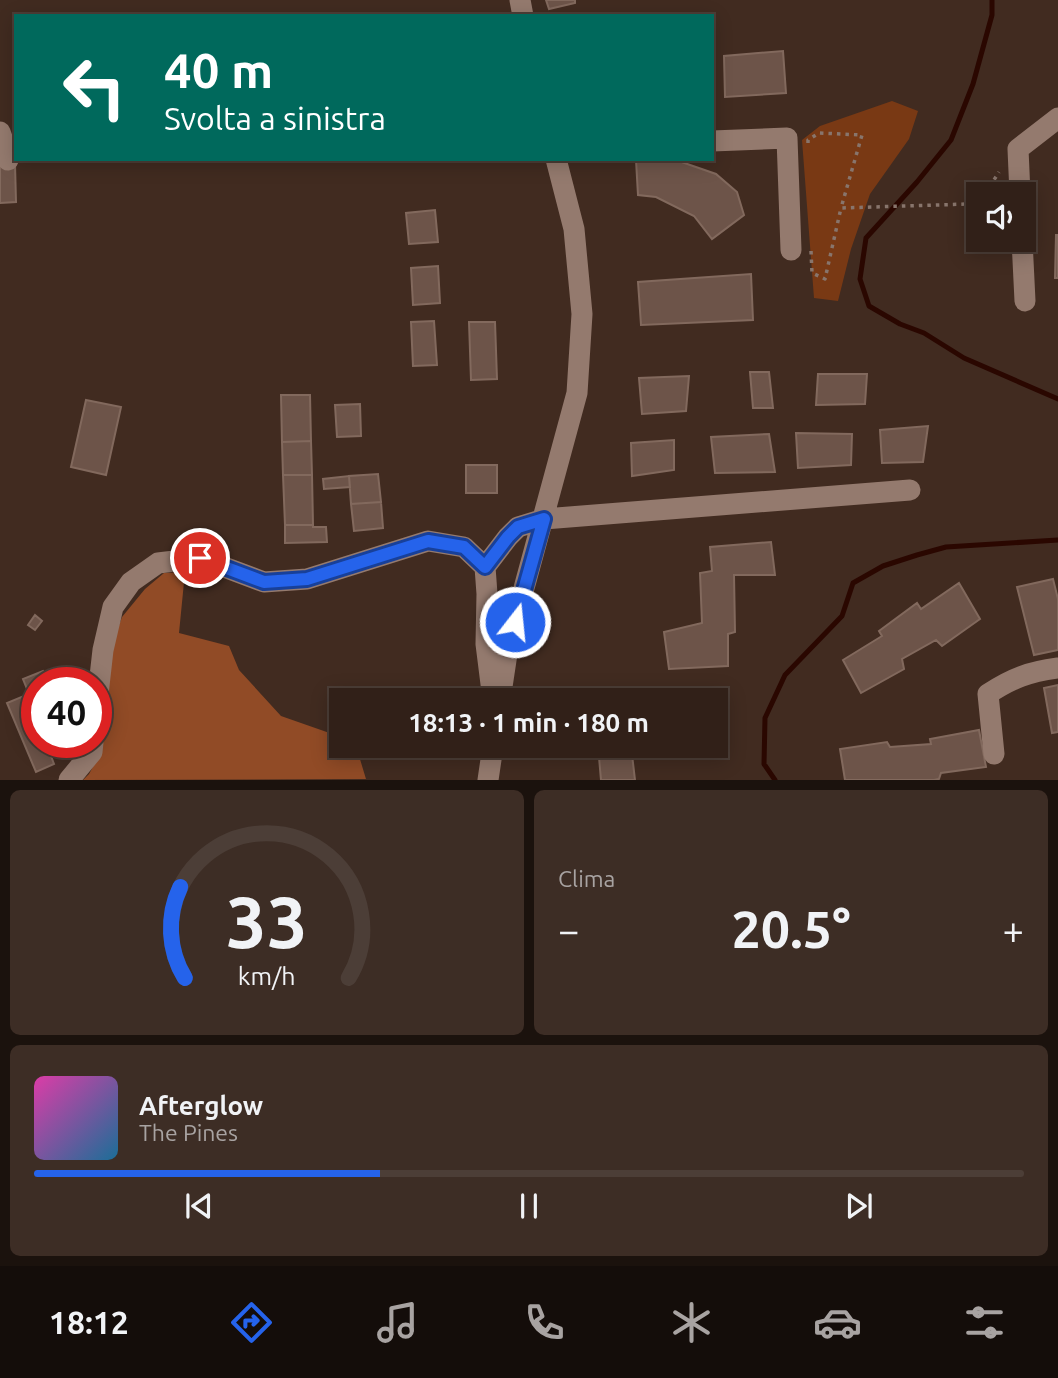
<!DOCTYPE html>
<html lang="it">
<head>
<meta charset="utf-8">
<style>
	body { margin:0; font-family:Ubuntu,sans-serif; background:#3d2d25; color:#f1f3f6; height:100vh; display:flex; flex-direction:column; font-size:26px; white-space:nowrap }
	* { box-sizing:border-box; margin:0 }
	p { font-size:23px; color:#a8a3a2 }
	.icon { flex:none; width:38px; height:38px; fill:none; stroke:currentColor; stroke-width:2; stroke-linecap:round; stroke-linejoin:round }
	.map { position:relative; height:780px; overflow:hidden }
	.drawer { display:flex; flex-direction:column; gap:10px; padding:10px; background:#1b120d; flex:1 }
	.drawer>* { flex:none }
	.hud { position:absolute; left:14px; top:14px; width:700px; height:147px; border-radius:0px; box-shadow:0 4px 18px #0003,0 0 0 2px #4c3e37; background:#00695c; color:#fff; overflow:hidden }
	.tools { position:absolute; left:966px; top:182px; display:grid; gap:14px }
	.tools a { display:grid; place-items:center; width:70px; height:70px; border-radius:0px; background:#312018; box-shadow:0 4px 18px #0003,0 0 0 2px #4c3e37; font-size:35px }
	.speed { position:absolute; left:21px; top:667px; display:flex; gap:14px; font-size:35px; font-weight:700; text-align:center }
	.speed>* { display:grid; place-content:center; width:91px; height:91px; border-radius:50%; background:#312018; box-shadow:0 4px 18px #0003,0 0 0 2px #4c3e37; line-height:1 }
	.speed .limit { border:10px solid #d22; background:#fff; color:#111 }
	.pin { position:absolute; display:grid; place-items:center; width:60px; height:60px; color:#fff; margin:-30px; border:4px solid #fff; border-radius:50%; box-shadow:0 2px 7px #0007 }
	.me { position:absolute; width:77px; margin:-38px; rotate:16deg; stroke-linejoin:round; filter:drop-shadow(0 0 5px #0008) }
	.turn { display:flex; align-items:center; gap:24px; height:147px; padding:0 35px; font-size:32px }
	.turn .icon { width:91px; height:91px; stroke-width:2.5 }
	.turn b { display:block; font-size:49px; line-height:60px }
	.big { font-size:52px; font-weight:700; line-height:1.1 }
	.drawer .tile { flex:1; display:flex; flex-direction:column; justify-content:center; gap:10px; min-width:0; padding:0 24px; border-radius:10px; background:#3d2d25 }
	.drawer .dial { align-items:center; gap:0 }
	.dial svg { height:182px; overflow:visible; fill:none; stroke:#4c3e37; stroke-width:7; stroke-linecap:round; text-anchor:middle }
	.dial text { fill:#f1f3f6; stroke:none }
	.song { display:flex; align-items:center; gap:21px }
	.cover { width:84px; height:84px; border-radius:10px; background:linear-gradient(135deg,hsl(320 70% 55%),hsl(200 70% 35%)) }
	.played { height:7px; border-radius:4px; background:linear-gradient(90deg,#2563eb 35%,#4c3e37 35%) }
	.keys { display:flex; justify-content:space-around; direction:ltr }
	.heat { display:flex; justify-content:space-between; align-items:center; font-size:38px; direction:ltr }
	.drawer .tiles { flex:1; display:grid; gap:10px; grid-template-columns:1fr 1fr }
	.tile:last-child { grid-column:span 2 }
	.trip { position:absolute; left:329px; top:688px; width:399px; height:70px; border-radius:0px; background:#312018; box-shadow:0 4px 18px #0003,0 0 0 2px #4c3e37; font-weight:700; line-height:70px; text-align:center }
	.dock { display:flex; height:112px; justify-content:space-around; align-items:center; background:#140d0a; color:#a8a3a2 }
	.dock .icon { width:49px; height:49px }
	.dock .active { color:#2563eb }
	.dock b { font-size:32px; color:#f1f3f6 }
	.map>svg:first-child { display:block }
</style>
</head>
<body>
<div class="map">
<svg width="1058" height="780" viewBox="0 0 1058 780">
	<rect width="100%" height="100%" fill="#412b20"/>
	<path fill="#793914" d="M892,101L918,111L909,139L870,194L851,249L838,301L814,298L802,140L820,126Z"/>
	<path fill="#914b26" d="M185,572L179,633L229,646L239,670L281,716L341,737V746H356L366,779L83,780L89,774L100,754L112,644L122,617L145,589L164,573Z"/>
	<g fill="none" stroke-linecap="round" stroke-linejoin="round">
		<path stroke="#2a0700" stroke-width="5" d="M992,0V15L973,84L951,140L917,182L866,238L860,279L869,306L900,324L924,333L964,358L1058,399
			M775,780L764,764L765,718L785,675L842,616L853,583L883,566L917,555L946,547L1058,540"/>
	</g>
	<path fill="#6d5449" stroke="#82695d" stroke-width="2" d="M546,0H575V3L549,9Z
		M783,51L786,93L725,97L724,56Z
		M640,159H673L716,174L737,192L744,215L712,239L694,216L656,197L638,195L636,160Z
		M0,164H15L16,202L0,203Z
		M435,210L438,242L409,244L406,213Z
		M1056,235H1058V278H1055Z
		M438,266L440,303L413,305L411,268Z
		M751,274L753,320L641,325L638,282Z
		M434,321L437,365L413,366L411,322Z
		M469,322H495L497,379L471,380Z
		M750,372H769L773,408H753Z
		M818,374H867L865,404L816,405Z
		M689,376L686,411L642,414L639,378Z
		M281,395H310L311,441L282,442Z
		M86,400L121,407L106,475L71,467Z
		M360,404L361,436L337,437L335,405Z
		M928,426L923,462L882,463L880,430Z
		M796,433L852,434L851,465L798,468Z
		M769,434L775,472L715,473L711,437Z
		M674,440V470L632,476L631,443Z
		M311,441L312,475H283L282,442Z
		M466,465H497V493H466Z
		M378,474L381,502L351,504L349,476Z
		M283,475H312L313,525H285Z
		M349,476L350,487L324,489L323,479Z
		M381,502L383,528L354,531L351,504Z
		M285,525H313V527H326L327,542L285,543Z
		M771,542L775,575H734L735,632L728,634V666L669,669L664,632L702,623L700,573L712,571L710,547Z
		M1053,579L1058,599V650L1034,655L1017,587Z
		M959,583L980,619L942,646L936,640L902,659L904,669L861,693L843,660L882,636L879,631L917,603L921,609Z
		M35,615L42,621L35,630L28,625Z
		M43,671L48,682H37V742H55L56,745L48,748L54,764L36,772L7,703L29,694L23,679Z
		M1058,685V732L1052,733L1044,688Z
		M626,695V700H595V698Z
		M979,730L986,767L941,773L939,779L934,780H845L840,749L887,742L890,747L931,744L930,739Z
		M598,746H631L635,780H601Z"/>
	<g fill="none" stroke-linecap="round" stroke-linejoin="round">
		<path stroke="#88756c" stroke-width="3.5" stroke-dasharray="3.5 5" stroke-linecap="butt" d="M808,143V140L819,133L862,135L841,208
			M985,194L999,172
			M811,251L812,273L825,279L841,208L968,204L978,200"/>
		<path stroke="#947a6e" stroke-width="21" d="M520,0L523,16
			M0,132L6,149L8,160
			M712,141L787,138L791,250
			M1020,194L1018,149L1058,118
			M1022,240L1025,301
			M485,567L508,537L518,527L544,519L910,490
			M500,700L508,647L577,393L582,314L574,229L556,159
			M96,712L103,650L113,607L131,582L158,563L200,558L264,582L307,579L428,541L464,547L485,567L487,594L486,644L493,700
			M994,754L988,694C1012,678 1029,672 1058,668
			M69,780L92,752L93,742
			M488,780L493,746"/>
	</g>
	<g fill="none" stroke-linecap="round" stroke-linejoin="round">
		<defs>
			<path id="route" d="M200,558L264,582L307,579L428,541L464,547L485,567L508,537L518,527L544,519L515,622"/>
		</defs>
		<use href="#route" stroke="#184099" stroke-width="18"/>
		<use href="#route" stroke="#2563eb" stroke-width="12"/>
	</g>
</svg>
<div class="tools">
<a><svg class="icon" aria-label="sound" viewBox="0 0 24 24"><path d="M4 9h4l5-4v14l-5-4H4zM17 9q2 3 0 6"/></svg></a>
</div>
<div class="speed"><div class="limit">40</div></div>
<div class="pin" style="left:200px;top:558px;background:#d93025"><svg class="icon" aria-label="arrive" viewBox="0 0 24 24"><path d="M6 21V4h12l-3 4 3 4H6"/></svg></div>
<svg class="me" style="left:515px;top:622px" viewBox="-20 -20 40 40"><circle r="17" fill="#2563eb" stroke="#fff" stroke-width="3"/><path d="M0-11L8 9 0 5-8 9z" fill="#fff"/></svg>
<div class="trip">18:13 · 1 min · 180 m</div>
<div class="hud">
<div class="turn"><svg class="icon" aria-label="left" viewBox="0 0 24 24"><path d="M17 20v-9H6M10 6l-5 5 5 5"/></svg><div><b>40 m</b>Svolta a sinistra</div></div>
</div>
</div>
<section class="drawer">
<div class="tiles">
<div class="tile dial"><svg viewBox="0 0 100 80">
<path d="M14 69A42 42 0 1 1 86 69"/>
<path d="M14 69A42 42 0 0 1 12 29" stroke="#2563eb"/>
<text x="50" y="56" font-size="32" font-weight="700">33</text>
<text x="50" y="72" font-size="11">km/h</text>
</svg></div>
<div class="tile"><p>Clima</p>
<div class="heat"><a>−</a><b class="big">20.5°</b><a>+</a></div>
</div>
<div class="tile">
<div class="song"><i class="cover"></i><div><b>Afterglow</b><p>The Pines</p></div></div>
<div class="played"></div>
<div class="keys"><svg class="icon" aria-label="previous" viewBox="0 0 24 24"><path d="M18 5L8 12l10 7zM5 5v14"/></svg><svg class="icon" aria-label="pause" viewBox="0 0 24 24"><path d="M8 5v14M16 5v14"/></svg><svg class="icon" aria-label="next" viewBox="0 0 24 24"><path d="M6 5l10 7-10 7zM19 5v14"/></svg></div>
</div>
</div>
</section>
<nav class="dock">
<b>18:12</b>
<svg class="icon active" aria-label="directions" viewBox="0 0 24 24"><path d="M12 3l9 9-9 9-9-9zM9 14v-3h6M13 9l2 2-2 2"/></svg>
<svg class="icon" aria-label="music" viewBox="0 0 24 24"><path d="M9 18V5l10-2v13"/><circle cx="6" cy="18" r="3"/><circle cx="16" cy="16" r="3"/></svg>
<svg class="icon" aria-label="phone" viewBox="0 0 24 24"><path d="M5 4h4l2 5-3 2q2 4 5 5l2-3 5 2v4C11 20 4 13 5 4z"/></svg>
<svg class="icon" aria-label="climate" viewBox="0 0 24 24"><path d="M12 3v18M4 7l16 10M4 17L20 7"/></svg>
<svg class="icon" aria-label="car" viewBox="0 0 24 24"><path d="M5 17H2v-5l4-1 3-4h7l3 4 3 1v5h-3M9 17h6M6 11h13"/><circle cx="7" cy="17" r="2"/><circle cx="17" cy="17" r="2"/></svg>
<svg class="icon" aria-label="filters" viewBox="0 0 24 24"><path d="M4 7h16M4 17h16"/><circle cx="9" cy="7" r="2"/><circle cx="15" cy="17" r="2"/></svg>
</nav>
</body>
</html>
